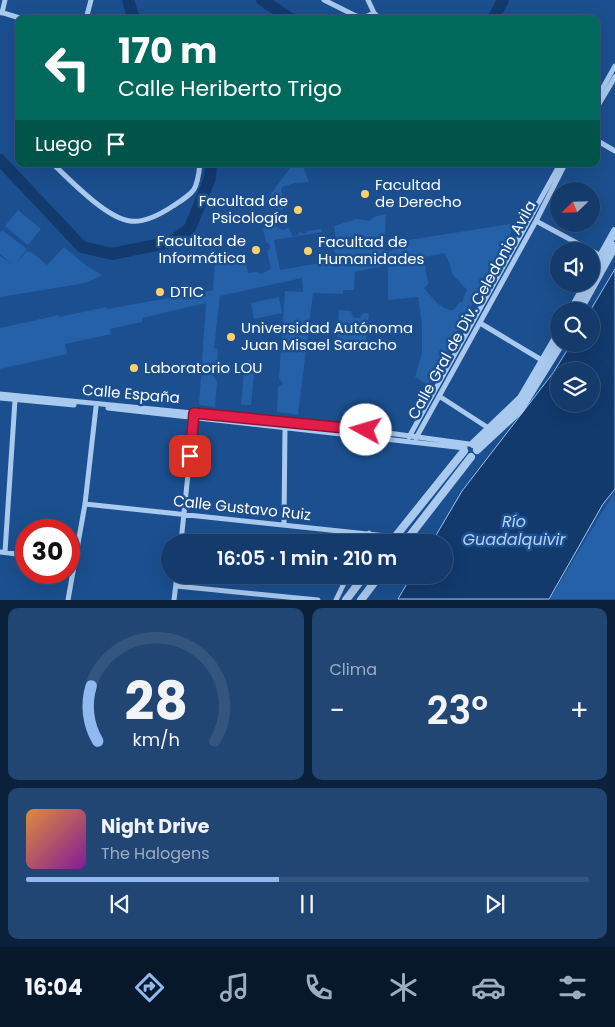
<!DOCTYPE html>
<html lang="es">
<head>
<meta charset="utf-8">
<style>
	body { margin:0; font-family:Poppins,sans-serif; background:#214673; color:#f1f3f6; height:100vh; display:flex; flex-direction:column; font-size:19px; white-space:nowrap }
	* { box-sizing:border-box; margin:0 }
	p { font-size:16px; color:#9dadc1 }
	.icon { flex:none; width:28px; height:28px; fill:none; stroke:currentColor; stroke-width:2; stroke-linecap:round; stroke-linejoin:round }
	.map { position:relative; height:600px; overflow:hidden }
	.sheet { display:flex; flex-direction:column; gap:8px; padding:8px; background:#0b203b; flex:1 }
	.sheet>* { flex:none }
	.top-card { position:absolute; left:15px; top:15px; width:585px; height:152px; border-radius:10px; box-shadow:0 5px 20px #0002,0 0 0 1px #33557e; background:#00695c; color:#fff; overflow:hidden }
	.needle { width:32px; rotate:247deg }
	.tools { position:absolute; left:550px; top:182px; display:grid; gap:10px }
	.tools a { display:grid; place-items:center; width:50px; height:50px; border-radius:50%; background:#143b6b; box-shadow:0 5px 20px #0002,0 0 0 1px #33557e; font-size:25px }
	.speed { position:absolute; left:15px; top:519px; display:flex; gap:10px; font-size:25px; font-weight:700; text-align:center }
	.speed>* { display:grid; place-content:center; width:65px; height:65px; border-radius:50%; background:#143b6b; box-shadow:0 5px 20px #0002,0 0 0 1px #33557e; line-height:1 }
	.speed .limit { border:8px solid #d22; background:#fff; color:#111 }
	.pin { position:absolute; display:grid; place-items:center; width:42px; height:42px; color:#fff; margin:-21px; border-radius:10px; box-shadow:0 2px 8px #0006 }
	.me { position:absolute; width:55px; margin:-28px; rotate:276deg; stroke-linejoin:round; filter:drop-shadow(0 0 4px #0008) }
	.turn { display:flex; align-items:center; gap:18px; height:105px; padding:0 20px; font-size:22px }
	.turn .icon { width:65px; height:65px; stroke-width:2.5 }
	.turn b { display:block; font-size:35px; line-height:42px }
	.then { display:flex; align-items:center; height:48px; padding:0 20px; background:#0003; gap:10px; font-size:19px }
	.big { font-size:38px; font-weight:600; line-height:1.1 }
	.sheet .tile { flex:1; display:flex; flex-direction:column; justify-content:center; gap:8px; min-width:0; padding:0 18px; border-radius:10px; background:#214673 }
	.sheet .dial { align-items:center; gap:0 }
	.dial svg { height:130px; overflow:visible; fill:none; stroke:#33557e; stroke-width:7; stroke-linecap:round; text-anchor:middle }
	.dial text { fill:#f1f3f6; stroke:none }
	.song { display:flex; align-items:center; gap:15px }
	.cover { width:60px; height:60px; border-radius:8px; background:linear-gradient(135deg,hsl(30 70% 55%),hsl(290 70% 35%)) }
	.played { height:5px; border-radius:2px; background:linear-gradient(90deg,#90b9f0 45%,#33557e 45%) }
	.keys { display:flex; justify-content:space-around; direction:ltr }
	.heat { display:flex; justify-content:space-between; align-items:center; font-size:28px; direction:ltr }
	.sheet .tiles { flex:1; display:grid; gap:8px; grid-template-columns:1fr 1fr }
	.tile:last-child { grid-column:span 2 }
	.trip { position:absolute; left:161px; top:534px; width:292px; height:50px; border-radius:25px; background:#143b6b; box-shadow:0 5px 20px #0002,0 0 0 1px #33557e; font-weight:600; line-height:50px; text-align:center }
	.tab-bar { display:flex; height:80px; justify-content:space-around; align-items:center; background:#08182b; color:#9dadc1 }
	.tab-bar .icon { width:35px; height:35px }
	.tab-bar .on { color:#90b9f0 }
	.tab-bar b { font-size:22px; color:#f1f3f6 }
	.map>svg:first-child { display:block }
</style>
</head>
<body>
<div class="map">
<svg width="615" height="600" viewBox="0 0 615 600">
	<rect width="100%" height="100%" fill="#1b4f8f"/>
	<path fill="#2461a8" d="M293,164H302L309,182L295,183L282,187L281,190L285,206L282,210L276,209L265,202Z
		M18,210L41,229L28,245L5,226Z
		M386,214L384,252L392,251L396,242L516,223L429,386L415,377L422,353V324L418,297L388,300V267L424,259L428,284L424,288C432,297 441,311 454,310L459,303L463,301L464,296L467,290L452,274L450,264L444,253L355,272L354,290H343V294L313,293L298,415L277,412L278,387L283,384L279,378L285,291L303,292L302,278L220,296L214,348L218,349L217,372L213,375L217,382L215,407L199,405L206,303L142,318V322L110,329L111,334L65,344L67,354L0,369V328L59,315V317L107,307V309L213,290L215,260L244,255L248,273L257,272L260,274L271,269L267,251L270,248V245L266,242L263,228H270L273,223L278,228L284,230L289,227L292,236L299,235L298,233L301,232L303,234L306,233L307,231L322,229V232L274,240L280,270L336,260L333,242L336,240L334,226L357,219L370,221L374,217Z
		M2,230L27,249L16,263L27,251L33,253L47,265L64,247L88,267L102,275L86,283L0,297V256L14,266L0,254V233Z
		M279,297L282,313L254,319L251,303Z
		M339,310L351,311L353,318H360L363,313H369L365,351H358L357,346L349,344L347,349H336L337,334L343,333V328L338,326Z
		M245,360L255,361L251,405H241Z
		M615,491V599H550Z"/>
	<path fill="#123a6d" stroke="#9cc4f0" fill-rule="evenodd" d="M615,269V489L603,504L549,599H398L412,575H445V542H432L462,491L553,373L571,344H591V311H590ZM559,371H591V404H559Z"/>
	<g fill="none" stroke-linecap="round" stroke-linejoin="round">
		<path stroke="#123a6d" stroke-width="12" d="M128,0L134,19
			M262,0L291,19
			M493,19L503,0
			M0,160L82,247L112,254L171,242L190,228L210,178L211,164"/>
		<path stroke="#a9c9ee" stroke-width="5" d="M324,0L356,16L363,18L374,13L380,19
			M368,0L374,13
			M0,12L23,19
			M2,13L5,0
			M86,19L91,0
			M596,100L615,66
			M596,109L615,77
			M596,140L615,151
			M53,164C70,180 106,218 130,221C144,223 161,214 173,206C195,192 197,191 200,164
			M536,221L601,256
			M480,323L545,362
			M0,394L366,430L469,444
			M439,396L490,429
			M0,398L74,405
			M108,408L465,448
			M409,437L560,164
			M416,438L536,221L565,164
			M85,504L396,537
			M284,525L285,427
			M181,542L194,416
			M365,542L369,533
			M0,552L26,555
			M5,552L15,400
			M176,586L318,600
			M68,600L85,504L96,407
			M174,600L177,575
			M336,600L348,575"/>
		<path stroke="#a9c9ee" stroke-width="8" d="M591,274L615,231
			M571,311L586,284
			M579,311L615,246
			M473,444L521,398L559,333
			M477,450L520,410L561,344
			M391,542L464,451
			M405,542L471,457
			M346,600L365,575
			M361,600L380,575"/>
	</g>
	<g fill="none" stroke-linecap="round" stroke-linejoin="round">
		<defs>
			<path id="route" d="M190,456L194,413L366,430"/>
		</defs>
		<use href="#route" stroke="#92132f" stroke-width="12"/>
		<use href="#route" stroke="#e11d48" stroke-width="9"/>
	</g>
	<g fill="#ffd166" stroke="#1b4f8f" stroke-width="2">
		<circle cx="365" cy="194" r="5"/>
		<circle cx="298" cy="210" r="5"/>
		<circle cx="256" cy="250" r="5"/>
		<circle cx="308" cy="251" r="5"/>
		<circle cx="160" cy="292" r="5"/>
		<circle cx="231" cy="337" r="5"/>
		<circle cx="134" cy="368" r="5"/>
	</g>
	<g text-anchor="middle" stroke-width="5" stroke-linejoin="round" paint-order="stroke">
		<g font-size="15" fill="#fff" stroke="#1b4f8f" text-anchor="start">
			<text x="375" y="190">Facultad<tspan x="375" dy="17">de Derecho</tspan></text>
			<text x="288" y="206" text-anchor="end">Facultad de<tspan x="288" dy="17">Psicología</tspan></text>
			<text x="246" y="246" text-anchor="end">Facultad de<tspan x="246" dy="17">Informática</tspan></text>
			<text x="318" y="247">Facultad de<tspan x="318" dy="17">Humanidades</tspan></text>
			<text x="170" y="297">DTIC</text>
			<text x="241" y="333">Universidad Autónoma<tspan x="241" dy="17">Juan Misael Saracho</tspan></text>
			<text x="144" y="373">Laboratorio LOU</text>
		</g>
		<g font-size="15" fill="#fff" stroke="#1b4f8f">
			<text transform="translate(472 310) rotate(-61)" y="5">Calle Gral de Div. Celedonio Avila</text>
			<text transform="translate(131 394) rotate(5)" y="5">Calle España</text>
			<text transform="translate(242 508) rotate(6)" y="5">Calle Gustavo Ruiz</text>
		</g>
		<g font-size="16" font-style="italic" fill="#b5d3f5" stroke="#1b4f8f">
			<text x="514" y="527">Río<tspan x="514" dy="18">Guadalquivir</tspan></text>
		</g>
	</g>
</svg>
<div class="tools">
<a><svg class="needle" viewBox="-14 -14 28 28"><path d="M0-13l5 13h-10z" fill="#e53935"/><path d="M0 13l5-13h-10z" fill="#9dadc1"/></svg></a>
<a><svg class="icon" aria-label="sound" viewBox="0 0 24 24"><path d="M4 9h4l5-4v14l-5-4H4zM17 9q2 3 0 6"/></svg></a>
<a><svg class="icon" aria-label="search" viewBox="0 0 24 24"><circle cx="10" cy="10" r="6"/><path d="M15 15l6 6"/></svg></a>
<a><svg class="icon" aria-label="layers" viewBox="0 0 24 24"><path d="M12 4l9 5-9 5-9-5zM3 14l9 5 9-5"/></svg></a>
</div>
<div class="speed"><div class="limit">30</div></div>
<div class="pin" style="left:190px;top:456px;background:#d93025"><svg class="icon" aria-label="arrive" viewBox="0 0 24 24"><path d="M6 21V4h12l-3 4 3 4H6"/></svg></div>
<svg class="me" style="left:366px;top:430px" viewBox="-20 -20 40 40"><circle r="19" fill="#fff"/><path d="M0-13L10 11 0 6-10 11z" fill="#e11d48"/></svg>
<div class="trip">16:05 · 1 min · 210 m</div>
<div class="top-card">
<div class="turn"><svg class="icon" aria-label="left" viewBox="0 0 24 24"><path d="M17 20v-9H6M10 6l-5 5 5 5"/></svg><div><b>170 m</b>Calle Heriberto Trigo</div></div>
<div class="then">Luego<svg class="icon" aria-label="arrive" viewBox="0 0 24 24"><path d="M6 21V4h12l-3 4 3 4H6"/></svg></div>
</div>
</div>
<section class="sheet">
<div class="tiles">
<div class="tile dial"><svg viewBox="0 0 100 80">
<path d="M14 69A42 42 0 1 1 86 69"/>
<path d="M14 69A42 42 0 0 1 10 35" stroke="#90b9f0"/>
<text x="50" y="56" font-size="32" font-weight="700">28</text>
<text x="50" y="72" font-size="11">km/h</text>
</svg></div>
<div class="tile"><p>Clima</p>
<div class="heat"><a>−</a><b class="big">23°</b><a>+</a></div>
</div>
<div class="tile">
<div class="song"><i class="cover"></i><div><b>Night Drive</b><p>The Halogens</p></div></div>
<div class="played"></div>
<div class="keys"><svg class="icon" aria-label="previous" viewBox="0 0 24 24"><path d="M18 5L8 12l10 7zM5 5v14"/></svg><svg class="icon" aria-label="pause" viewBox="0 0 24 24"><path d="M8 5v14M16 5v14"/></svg><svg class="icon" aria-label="next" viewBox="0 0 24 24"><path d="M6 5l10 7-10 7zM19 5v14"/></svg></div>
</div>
</div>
</section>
<nav class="tab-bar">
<b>16:04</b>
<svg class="icon on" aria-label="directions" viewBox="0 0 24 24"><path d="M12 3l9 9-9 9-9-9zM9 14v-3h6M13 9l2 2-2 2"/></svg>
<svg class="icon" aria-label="music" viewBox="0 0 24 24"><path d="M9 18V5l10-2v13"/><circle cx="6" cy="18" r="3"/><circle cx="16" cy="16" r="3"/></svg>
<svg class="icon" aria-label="phone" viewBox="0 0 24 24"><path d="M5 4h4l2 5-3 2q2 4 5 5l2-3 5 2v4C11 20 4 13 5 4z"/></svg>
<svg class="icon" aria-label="climate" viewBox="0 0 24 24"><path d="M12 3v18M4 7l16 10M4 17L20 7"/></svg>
<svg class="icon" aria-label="car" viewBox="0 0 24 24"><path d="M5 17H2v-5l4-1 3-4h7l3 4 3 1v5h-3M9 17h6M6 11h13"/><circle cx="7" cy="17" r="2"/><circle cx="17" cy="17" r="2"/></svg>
<svg class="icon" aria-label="filters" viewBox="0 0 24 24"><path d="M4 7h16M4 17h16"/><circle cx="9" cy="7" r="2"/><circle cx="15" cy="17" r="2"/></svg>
</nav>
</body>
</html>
